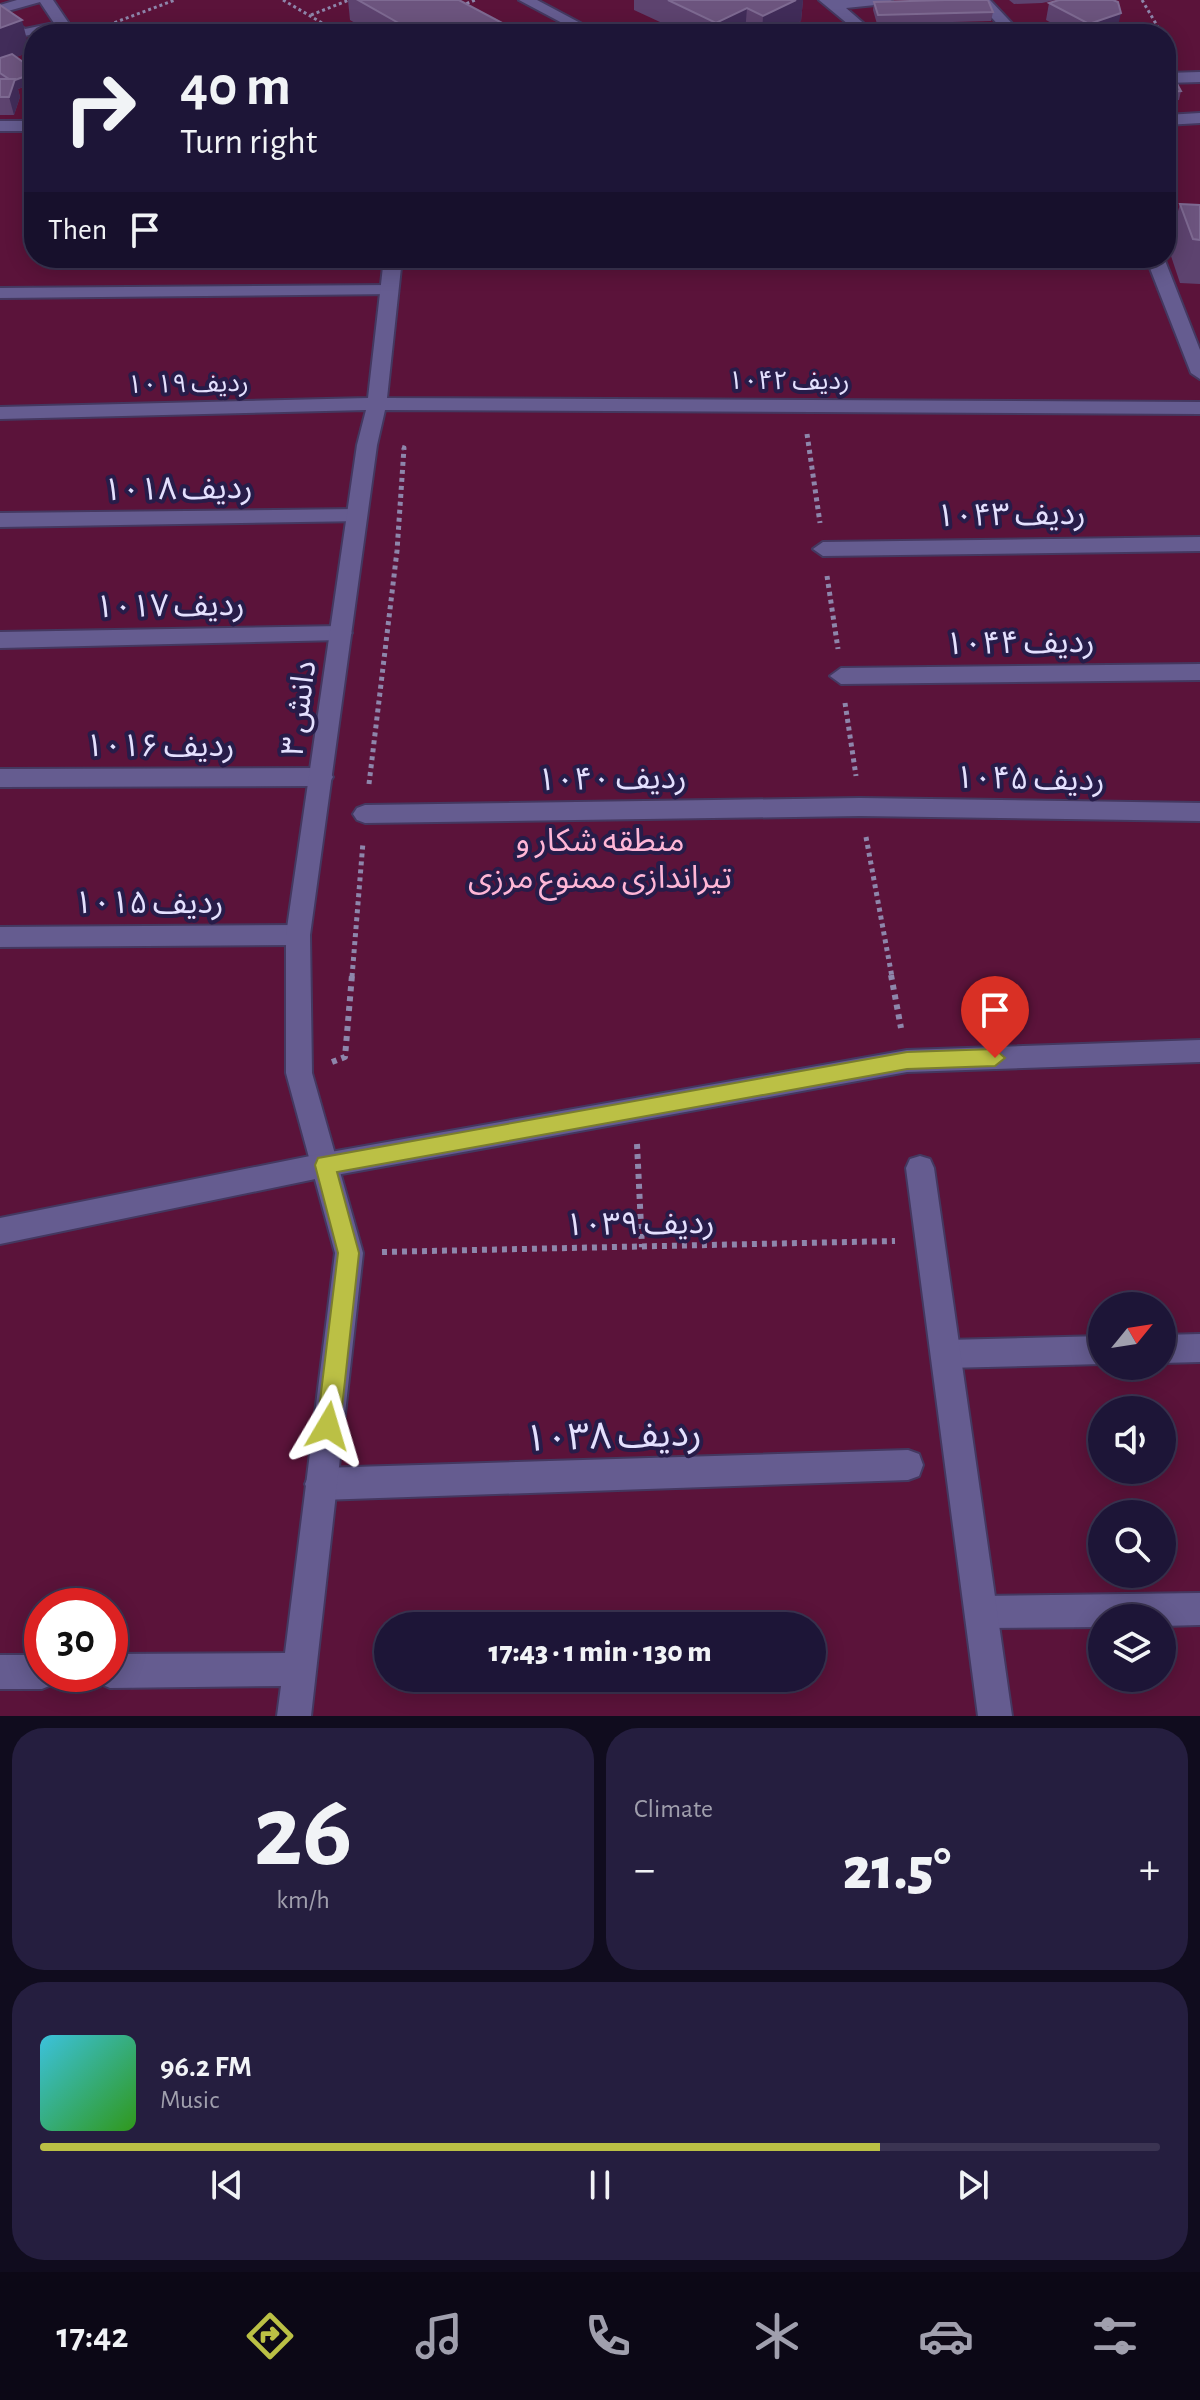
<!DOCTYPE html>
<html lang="en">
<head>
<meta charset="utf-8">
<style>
	body { margin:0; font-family:"Alegreya Sans","Noto Sans Arabic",sans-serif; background:#251e3f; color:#f1f3f6; height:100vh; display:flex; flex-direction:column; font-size:30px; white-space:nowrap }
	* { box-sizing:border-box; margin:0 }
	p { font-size:26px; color:#a09fad }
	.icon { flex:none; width:44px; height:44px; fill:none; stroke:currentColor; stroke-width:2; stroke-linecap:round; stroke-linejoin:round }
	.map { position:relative; height:1716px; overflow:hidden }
	.sheet { display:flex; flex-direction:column; gap:12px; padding:12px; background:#100c1e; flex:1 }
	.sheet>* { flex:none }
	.guide { position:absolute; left:24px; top:24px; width:1152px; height:244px; border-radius:32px; box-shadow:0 4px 20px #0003,0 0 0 2px #3b3452; background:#1d1537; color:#f1f3f6; overflow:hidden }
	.needle { width:52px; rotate:60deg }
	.fabs { position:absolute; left:1088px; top:1292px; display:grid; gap:16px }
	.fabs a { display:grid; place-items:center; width:88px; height:88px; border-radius:50%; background:#1d1537; box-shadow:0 4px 20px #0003,0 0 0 2px #3b3452; font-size:40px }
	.speed { position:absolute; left:24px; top:1588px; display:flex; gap:16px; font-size:40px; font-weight:700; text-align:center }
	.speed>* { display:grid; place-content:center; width:104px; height:104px; border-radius:50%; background:#1d1537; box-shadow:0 4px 20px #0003,0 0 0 2px #3b3452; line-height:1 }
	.speed .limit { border:12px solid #d22; background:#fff; color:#111 }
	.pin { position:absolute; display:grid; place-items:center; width:68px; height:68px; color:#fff; margin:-82px -34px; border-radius:50% 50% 50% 0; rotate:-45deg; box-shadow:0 0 8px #0007 }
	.pin .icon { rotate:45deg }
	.me { position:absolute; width:88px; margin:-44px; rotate:7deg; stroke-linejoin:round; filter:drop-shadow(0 0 6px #0008) }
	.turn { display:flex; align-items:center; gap:28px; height:168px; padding:0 24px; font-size:36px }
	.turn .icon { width:104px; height:104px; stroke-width:2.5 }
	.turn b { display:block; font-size:56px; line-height:68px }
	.then { display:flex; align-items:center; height:76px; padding:0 24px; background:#0003; gap:16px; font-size:30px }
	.big { font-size:60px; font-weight:800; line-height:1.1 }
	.sheet .tile { flex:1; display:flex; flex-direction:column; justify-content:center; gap:12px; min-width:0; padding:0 28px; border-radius:32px; background:#251e3f }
	.sheet .dial { align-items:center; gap:0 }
	.dial b { font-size:104px; line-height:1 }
	.song { display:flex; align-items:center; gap:24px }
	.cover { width:96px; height:96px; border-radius:12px; background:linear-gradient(135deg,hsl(190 70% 55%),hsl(110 70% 35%)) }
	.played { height:8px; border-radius:4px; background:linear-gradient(90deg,#bbc045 75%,#3b3452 75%) }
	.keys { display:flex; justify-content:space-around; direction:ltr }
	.heat { display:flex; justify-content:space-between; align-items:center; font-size:44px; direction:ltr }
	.sheet .tiles { flex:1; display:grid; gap:12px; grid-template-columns:1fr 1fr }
	.tile:last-child { grid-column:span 2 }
	.trip { position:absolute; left:374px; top:1612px; width:452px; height:80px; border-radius:40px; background:#1d1537; box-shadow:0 4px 20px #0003,0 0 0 2px #3b3452; font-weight:800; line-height:80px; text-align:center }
	.tab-bar { display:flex; height:128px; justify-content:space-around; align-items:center; background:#0c0816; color:#a09fad }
	.tab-bar .icon { width:56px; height:56px }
	.tab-bar .on { color:#bbc045 }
	.tab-bar b { font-size:36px; color:#f1f3f6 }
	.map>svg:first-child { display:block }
</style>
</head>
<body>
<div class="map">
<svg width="1200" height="1716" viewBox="0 0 1200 1716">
	<rect width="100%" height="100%" fill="#271c49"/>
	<path fill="#5b133a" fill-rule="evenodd" d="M0,0H1200V1716H0ZM34,34H1166V258H34ZM1102,1306H1162V1366H1102ZM1102,1410H1162V1470H1102ZM1102,1514H1162V1574H1102ZM42,1606H110V1674H42ZM1102,1618H1162V1678H1102ZM388,1626H812V1678H388Z"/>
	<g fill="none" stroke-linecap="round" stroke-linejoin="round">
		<defs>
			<path id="service" d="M17,0H53L70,25L68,34L54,31L17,37L0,24V5ZM40,2L54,23L25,29L1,13Z
				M519,0H537L601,34H583Z
				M819,0H892L885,4L846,8L876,34H860Z
				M975,0H990L1022,34H1007Z
				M1200,72V82L1166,83V73Z
				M389,285L398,290L395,294L0,298V288Z
				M357,509L367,516L364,521L0,527V513Z
				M1200,537V551L823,556L813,549L823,542Z
				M341,626L352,633L341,640L0,648V632Z
				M1200,664V680L841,684L830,676L841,668Z
				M321,768L329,771L333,777L329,783L321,786L0,787V769Z
				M860,798L1200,803V821L860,816L365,823L357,820L353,814L357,808L365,805Z
				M298,925L307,928L310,935L307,942L298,945L0,947V927Z
				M1200,1334V1362L1162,1363V1335Z
				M1102,1336V1364L946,1368L936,1364L931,1354L936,1344L946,1340Z
				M908,1450L919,1454L923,1465L919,1476L908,1480L321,1500L310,1495L305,1484L310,1473L321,1468Z
				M1200,1593V1625L1162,1626V1618H1102V1627L981,1628L970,1623L965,1612L970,1601L981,1596Z"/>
			<path id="minor" d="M1166,229H1200V239H1166Z
				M384,258H402L387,398L1200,402V414L385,410L377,445L310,935L312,1073L363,1253L311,1716H277L281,1686L110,1688L98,1683L95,1674H110V1654L285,1653L335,1253L286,1073V935L357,445L366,410L0,419V407L368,398Z
				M1146,258H1164L1200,350V379L1191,373Z
				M920,1156L930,1159L934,1168L1012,1716H978L906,1168L910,1159Z
				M0,1655H42V1674H58L54,1684L42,1689H0Z"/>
			<path id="tertiary" d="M1200,113V123L1166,125V115Z
				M0,121H34V131H0Z
				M1200,1040V1062L907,1072L325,1177L0,1244V1218L325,1153L907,1050Z"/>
		</defs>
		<use href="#service" stroke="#443860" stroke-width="4"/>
		<use href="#minor" stroke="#443860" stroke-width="4"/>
		<use href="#tertiary" stroke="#443860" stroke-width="4"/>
		<path stroke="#8e86ab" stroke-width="3" stroke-dasharray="3 3" stroke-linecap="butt" d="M283,0L341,34
			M1142,0L1162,34
			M461,6L475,0
			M311,15L349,0
			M92,31L175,0
			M33,98L27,93L34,90"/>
		<path stroke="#8e86ab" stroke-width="5" stroke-dasharray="4 4" stroke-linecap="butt" d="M807,434L820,523
			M827,576L838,649
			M845,703L856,776
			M369,784L397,551L404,448L400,447
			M866,837L892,977
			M352,977L363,842"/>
		<path stroke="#8e86ab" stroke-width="6" stroke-dasharray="5 5" stroke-linecap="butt" d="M891,975L901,1028
			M332,1062L345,1057L352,975
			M637,1144L642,1247
			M382,1252L895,1241"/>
		<use href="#service" fill="#655c90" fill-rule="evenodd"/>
		<use href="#minor" fill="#655c90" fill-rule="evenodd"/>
		<use href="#tertiary" fill="#655c90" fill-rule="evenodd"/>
	</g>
	<path fill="#5d436f" d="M348,0H459L507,34H365L361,32L360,26L350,20Z
		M634,0H803L801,21L776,34H686L634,10Z
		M1009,0H1056L1042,3L1014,4Z
		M874,2L993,12L991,21L877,24L873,10Z
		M1049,3L1117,30L1106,34H1072L1046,20Z
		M0,5L30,52L16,57L34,70V83L18,89L20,97L14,115H0Z
		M1166,78L1181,91L1179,100L1166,101Z
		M1180,204L1200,205V284L1180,283L1168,247Z"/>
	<path fill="#412c59" d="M796,0H803L801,21L776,34H762L763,16Z
		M747,8L745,33L716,34V23Z
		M1121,13L1117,30L1106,34H1087L1089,24Z
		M22,20L30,52L0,63V28Z
		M506,25L507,34H486Z
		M34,73V83L18,89L20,97L14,115L9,97L12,81Z"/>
	<path fill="#6c547e" stroke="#7e6a92" stroke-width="2" d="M358,0H459L506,25L486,34H418Z
		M668,0H796L763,16L747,8L716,23Z
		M946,0H988L993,12L878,15L874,2Z
		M1059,0H1113L1118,2L1121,13L1089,24L1049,3Z
		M0,5L22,20L0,28Z
		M12,54L34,70V73L15,80V79H9L0,73V58Z
		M1166,78H1174L1181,91L1166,92Z
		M0,79H15L9,97H0Z
		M1180,204L1200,205V240L1193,239Z"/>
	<path fill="#bbc045" stroke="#7a7d2d" stroke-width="2" d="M995,1049L1005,1058L995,1066L907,1069L337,1172L359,1253L340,1426L336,1434L328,1438L320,1434L317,1426L338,1253L315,1165L318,1158L907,1052Z"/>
	<g text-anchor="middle" stroke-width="8" stroke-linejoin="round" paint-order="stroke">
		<g font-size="26" fill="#e4e0fe" stroke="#271c49">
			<text x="789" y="389">ردیف ۱۰۴۲</text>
			<text transform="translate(188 383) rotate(-1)" y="9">ردیف ۱۰۱۹</text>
		</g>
		<g font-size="32" fill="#e4e0fe" stroke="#271c49">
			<text transform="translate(178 488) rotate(-1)" y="11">ردیف ۱۰۱۸</text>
			<text transform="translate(1011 514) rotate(-1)" y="11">ردیف ۱۰۴۳</text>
			<text transform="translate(170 605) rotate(-1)" y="11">ردیف ۱۰۱۷</text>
			<text transform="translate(1020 642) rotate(-1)" y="11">ردیف ۱۰۴۴</text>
			<text transform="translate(298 708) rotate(-82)" y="11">دانش ۳</text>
			<text x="160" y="756">ردیف ۱۰۱۶</text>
			<text transform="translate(612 778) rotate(-1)" y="11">ردیف ۱۰۴۰</text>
			<text transform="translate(1030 778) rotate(1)" y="11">ردیف ۱۰۴۵</text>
			<text x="149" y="913">ردیف ۱۰۱۵</text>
			<text transform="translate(640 1223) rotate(-1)" y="11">ردیف ۱۰۳۹</text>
		</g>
		<g font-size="32" fill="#ffb6d6" stroke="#271c49">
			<text x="600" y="851">منطقه شکار و<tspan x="600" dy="37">تیراندازی ممنوع مرزی</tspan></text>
		</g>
		<g font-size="38" fill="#e4e0fe" stroke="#271c49">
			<text transform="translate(613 1435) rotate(-2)" y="13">ردیف ۱۰۳۸</text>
		</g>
	</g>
</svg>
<div class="fabs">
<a><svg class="needle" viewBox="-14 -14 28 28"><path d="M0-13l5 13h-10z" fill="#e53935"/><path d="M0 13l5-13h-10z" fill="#a09fad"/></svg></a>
<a><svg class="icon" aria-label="sound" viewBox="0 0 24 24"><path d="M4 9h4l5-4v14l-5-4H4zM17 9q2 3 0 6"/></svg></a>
<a><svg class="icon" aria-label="search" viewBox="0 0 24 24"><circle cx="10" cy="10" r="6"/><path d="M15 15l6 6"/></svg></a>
<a><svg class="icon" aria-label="layers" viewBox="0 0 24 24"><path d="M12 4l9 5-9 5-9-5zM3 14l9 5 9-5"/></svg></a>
</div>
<div class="speed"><div class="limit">30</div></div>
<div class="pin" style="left:995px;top:1058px;background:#d93025"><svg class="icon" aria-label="arrive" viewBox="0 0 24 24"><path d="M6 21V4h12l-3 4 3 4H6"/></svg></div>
<svg class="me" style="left:328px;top:1426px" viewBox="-20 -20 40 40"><path d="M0-17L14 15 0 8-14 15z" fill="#bbc045" stroke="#fff" stroke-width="4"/></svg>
<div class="trip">17:43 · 1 min · 130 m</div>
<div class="guide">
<div class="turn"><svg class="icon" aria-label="right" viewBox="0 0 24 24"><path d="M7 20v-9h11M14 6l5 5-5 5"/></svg><div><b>40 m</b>Turn right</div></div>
<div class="then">Then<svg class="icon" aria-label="arrive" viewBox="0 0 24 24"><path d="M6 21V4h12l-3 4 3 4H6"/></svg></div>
</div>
</div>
<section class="sheet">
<div class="tiles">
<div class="tile dial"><b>26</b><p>km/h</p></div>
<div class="tile"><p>Climate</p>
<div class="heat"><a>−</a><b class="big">21.5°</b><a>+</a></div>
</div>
<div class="tile">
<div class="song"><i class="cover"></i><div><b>96.2 FM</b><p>Music</p></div></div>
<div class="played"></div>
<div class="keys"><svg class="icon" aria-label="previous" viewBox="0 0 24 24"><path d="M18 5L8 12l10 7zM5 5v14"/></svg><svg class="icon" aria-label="pause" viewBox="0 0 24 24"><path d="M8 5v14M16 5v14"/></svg><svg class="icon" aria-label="next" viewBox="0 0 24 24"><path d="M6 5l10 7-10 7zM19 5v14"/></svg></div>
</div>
</div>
</section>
<nav class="tab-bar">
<b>17:42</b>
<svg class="icon on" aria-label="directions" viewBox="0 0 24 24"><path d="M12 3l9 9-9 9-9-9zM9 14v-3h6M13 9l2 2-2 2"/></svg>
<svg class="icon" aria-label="music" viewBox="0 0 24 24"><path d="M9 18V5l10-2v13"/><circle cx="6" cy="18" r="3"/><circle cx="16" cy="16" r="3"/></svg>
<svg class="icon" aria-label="phone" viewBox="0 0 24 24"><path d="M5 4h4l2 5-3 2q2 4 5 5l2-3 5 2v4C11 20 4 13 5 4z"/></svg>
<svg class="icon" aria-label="climate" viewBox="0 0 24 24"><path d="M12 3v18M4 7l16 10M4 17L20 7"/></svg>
<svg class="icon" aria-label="car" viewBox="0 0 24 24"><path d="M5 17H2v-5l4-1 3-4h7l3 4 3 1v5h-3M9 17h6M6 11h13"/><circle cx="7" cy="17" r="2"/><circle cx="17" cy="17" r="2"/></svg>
<svg class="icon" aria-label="filters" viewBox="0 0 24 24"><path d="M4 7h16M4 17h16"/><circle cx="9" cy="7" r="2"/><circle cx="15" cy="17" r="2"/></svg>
</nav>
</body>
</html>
